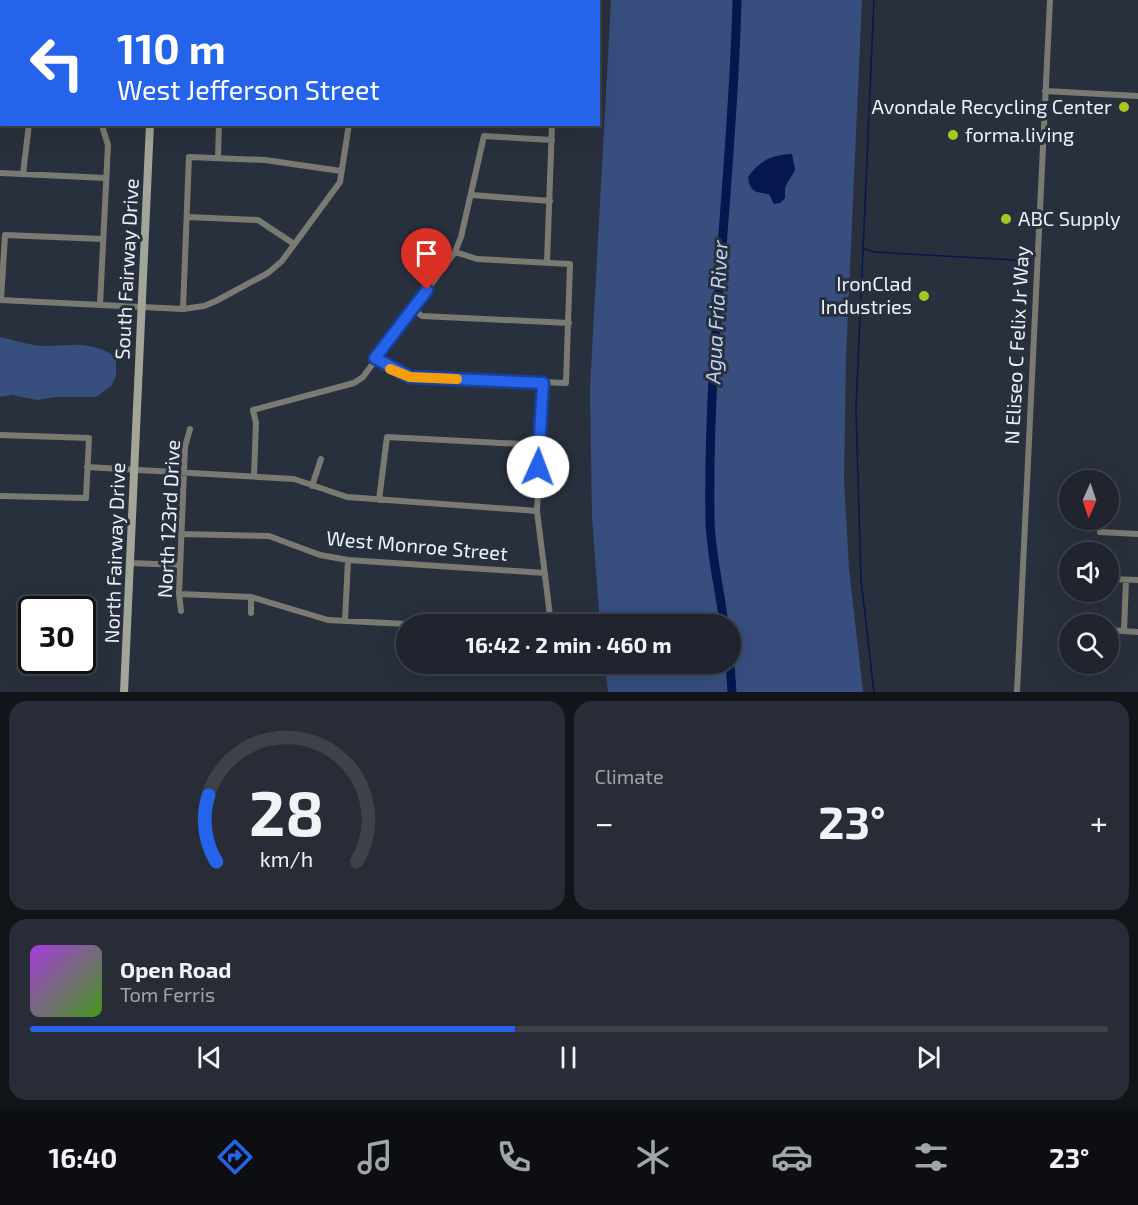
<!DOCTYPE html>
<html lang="en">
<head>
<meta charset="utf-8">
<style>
	body { margin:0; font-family:"Exo 2",sans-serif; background:#272c36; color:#f1f3f6; height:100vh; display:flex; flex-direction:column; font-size:22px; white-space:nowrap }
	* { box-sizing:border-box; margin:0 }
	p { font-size:20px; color:#a1a4aa }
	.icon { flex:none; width:33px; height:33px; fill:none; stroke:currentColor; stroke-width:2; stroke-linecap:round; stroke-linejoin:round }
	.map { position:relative; height:692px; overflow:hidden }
	.side { display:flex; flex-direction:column; gap:9px; padding:9px; background:#111419; flex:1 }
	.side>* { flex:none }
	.banner { position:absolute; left:0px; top:0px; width:600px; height:126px; box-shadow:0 6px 24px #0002,0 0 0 2px #3c414a; background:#2563eb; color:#fff; overflow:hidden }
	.needle { width:39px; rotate:183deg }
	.fabs { position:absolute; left:1059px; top:470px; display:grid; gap:12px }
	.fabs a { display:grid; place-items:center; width:60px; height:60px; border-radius:50%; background:#1f242e; box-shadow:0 6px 24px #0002,0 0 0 2px #3c414a; font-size:30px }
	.speed { position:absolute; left:18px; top:596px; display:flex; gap:12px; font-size:30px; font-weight:700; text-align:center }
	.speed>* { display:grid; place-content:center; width:78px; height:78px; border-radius:50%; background:#1f242e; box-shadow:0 6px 24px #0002,0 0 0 2px #3c414a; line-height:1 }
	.speed .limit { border:3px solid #111; border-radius:9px; background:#fff; color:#111 }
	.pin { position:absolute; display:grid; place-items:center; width:51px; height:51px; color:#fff; margin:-62px -26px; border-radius:50% 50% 50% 0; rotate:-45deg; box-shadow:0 0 6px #0007 }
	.pin .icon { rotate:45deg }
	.me { position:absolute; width:66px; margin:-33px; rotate:2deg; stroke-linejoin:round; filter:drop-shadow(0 0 4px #0008) }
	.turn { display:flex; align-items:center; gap:21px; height:126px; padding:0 18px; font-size:27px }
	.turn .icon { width:78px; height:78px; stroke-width:2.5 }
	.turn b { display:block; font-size:42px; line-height:51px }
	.big { font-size:45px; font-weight:700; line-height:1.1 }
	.side .widget { flex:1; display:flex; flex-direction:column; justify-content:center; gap:9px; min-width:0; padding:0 21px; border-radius:18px; background:#272c36 }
	.side .dial { align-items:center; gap:0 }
	.dial svg { height:156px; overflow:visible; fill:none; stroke:#3c414a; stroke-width:7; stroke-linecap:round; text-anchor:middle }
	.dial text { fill:#f1f3f6; stroke:none }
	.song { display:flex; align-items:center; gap:18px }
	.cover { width:72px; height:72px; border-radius:9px; background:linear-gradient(135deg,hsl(280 70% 55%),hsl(100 70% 35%)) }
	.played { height:6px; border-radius:3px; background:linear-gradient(90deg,#2563eb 45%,#3c414a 45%) }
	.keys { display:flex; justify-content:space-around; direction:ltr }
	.heat { display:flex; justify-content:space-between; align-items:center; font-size:33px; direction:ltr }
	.side .tiles { flex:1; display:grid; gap:9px; grid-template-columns:1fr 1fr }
	.widget:last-child { grid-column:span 2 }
	.trip { position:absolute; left:396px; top:614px; width:345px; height:60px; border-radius:30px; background:#1f242e; box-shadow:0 6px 24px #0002,0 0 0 2px #3c414a; font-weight:700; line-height:60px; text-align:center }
	.dock { display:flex; height:96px; justify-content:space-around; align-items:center; background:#0c0e12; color:#a1a4aa }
	.dock .icon { width:42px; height:42px }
	.dock .active { color:#2563eb }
	.dock b { font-size:27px; color:#f1f3f6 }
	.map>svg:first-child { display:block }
</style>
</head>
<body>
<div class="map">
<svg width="1138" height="692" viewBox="0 0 1138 692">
	<rect width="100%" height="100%" fill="#29303d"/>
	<path fill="#374e7f" d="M611,0H862L846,357L844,480L849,568L863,692H608L605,663H730V624H600L592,518L590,388Z
		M0,337C14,340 28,345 42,346C68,346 95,340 116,358V376L111,386L96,397H56L37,400L12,395L0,397Z"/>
	<path fill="#05174e" d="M792,154L795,170L785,187V198L780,203L774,204L769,194C755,192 750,192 748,177C760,160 772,155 792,154Z"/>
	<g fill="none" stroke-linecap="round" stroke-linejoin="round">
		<path stroke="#05174e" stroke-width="1.5" d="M862,248L875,252L1031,261
			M874,692L861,580L856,408L874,0"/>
		<path stroke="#05174e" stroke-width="9" d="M724,624C720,590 711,555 710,521C707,347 733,174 737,0
			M730,663L732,692"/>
		<path stroke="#797b73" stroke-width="6" d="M345,0V2
			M116,2V0
			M220,2V0
			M473,2V0
			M559,2V0
			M0,26H2
			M1045,91L1138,96
			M0,108L2,109
			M218,157L219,124
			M0,173L106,178
			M23,174L29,124
			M472,195L550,201
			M187,217L258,220L294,244
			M547,262L552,124
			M0,300L183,309L204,306L216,301L268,273L282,261L340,182L349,124
			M1,300L5,235L103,239
			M100,305L108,145L103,129
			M183,309L189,157L265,160L341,171
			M413,309L422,316L569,323
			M375,358L397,373L410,377L566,383L570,264L477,259L455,252
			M543,383L537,511L551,624
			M0,435L89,438L86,498L0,496
			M87,467L294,479L347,497L537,511
			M254,476L256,423L253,410L354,383L363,377L455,252L461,237L484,136L552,140
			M312,486L321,459
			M379,500L387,437L539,445
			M1100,532L1138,534
			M181,534L269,536L320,555L348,560L545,573
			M130,563L180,565
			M1108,579L1138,580
			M179,594L251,597L328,620L406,624
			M181,611L179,594L185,447L190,429
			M251,613V597
			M345,621L348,560
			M1108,630L1138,632
			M1124,631L1126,580
			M1017,692L1050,0"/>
		<path stroke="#a2a699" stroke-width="8" d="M0,66H2
			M124,692L150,124"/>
	</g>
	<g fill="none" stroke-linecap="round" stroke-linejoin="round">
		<defs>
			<path id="route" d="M427,290L375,358L410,377L543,383L538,467"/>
		</defs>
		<use href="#route" stroke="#184099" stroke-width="15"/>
		<use href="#route" stroke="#2563eb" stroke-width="10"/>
		<path stroke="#f59e0b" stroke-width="10" d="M390,369L410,377L457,379"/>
	</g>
	<g fill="#a7c71e" stroke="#29303d" stroke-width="2">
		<circle cx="1124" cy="107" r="6"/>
		<circle cx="953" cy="135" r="6"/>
		<circle cx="1006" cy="219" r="6"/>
		<circle cx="924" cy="296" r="6"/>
	</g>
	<g text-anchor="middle" stroke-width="6" stroke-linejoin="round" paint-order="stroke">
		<g font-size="20" fill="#ecf1fa" stroke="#29303d" text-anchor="end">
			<text x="1112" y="114">Avondale Recycling Center</text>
			<text x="965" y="142" text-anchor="start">forma.living</text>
			<text x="1018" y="226" text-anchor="start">ABC Supply</text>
			<text x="912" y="291">IronClad<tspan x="912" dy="23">Industries</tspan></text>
		</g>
		<g font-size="20" fill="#ecf1fa" stroke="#29303d">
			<text transform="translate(127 269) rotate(-87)" y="7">South Fairway Drive</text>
			<text transform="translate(1017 345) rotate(-87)" y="7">N Eliseo C Felix Jr Way</text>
			<text transform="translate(169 519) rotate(-87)" y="7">North 123rd Drive</text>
			<text transform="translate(417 546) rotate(5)" y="7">West Monroe Street</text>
			<text transform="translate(115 553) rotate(-88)" y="7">North Fairway Drive</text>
		</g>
		<g font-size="21" font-style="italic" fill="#c0d2f6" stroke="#29303d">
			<text transform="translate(717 312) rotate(-87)" y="7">Agua Fria River</text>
		</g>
	</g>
</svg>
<div class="fabs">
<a><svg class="needle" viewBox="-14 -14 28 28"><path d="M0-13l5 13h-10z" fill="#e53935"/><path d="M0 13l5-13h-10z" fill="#a1a4aa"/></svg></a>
<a><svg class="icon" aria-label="sound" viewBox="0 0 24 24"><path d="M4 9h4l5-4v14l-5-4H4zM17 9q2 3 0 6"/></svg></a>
<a><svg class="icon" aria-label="search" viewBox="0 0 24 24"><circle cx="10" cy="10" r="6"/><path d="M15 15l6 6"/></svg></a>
</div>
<div class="speed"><div class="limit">30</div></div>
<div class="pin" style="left:427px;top:290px;background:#d93025"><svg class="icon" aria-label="arrive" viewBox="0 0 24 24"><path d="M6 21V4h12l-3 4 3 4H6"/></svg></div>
<svg class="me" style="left:538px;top:467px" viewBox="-20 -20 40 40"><circle r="19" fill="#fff"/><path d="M0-13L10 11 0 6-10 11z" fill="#2563eb"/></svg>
<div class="trip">16:42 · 2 min · 460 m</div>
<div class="banner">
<div class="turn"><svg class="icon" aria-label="left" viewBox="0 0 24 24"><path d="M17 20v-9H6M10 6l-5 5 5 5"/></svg><div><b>110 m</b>West Jefferson Street</div></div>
</div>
</div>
<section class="side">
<div class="tiles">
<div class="widget dial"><svg viewBox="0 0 100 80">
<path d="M14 69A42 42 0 1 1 86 69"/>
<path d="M14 69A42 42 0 0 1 10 35" stroke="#2563eb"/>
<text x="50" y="56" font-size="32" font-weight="700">28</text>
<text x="50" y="72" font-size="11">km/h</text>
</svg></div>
<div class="widget"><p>Climate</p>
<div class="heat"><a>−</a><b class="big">23°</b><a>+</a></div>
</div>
<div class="widget">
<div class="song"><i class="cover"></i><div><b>Open Road</b><p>Tom Ferris</p></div></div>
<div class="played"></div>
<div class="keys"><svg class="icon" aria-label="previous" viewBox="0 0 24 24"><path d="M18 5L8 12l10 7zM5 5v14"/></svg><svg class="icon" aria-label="pause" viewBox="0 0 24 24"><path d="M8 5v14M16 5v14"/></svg><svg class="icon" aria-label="next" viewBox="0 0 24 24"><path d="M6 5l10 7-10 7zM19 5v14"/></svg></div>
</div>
</div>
</section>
<nav class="dock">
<b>16:40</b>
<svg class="icon active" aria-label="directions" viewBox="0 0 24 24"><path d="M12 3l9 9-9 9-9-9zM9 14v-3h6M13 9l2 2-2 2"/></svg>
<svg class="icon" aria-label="music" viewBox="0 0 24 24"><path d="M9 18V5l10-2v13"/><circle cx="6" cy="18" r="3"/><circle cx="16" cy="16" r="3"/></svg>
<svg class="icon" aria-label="phone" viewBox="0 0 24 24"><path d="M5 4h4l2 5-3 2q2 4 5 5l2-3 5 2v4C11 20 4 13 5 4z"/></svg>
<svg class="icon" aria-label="climate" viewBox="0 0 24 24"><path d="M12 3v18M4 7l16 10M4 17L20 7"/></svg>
<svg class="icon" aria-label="car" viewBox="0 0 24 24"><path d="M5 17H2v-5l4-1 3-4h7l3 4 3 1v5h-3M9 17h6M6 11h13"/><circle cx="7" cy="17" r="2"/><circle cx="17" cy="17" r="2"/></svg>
<svg class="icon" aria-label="filters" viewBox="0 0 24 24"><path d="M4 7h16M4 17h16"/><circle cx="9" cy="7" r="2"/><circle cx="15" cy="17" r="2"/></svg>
<b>23°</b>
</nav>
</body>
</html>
